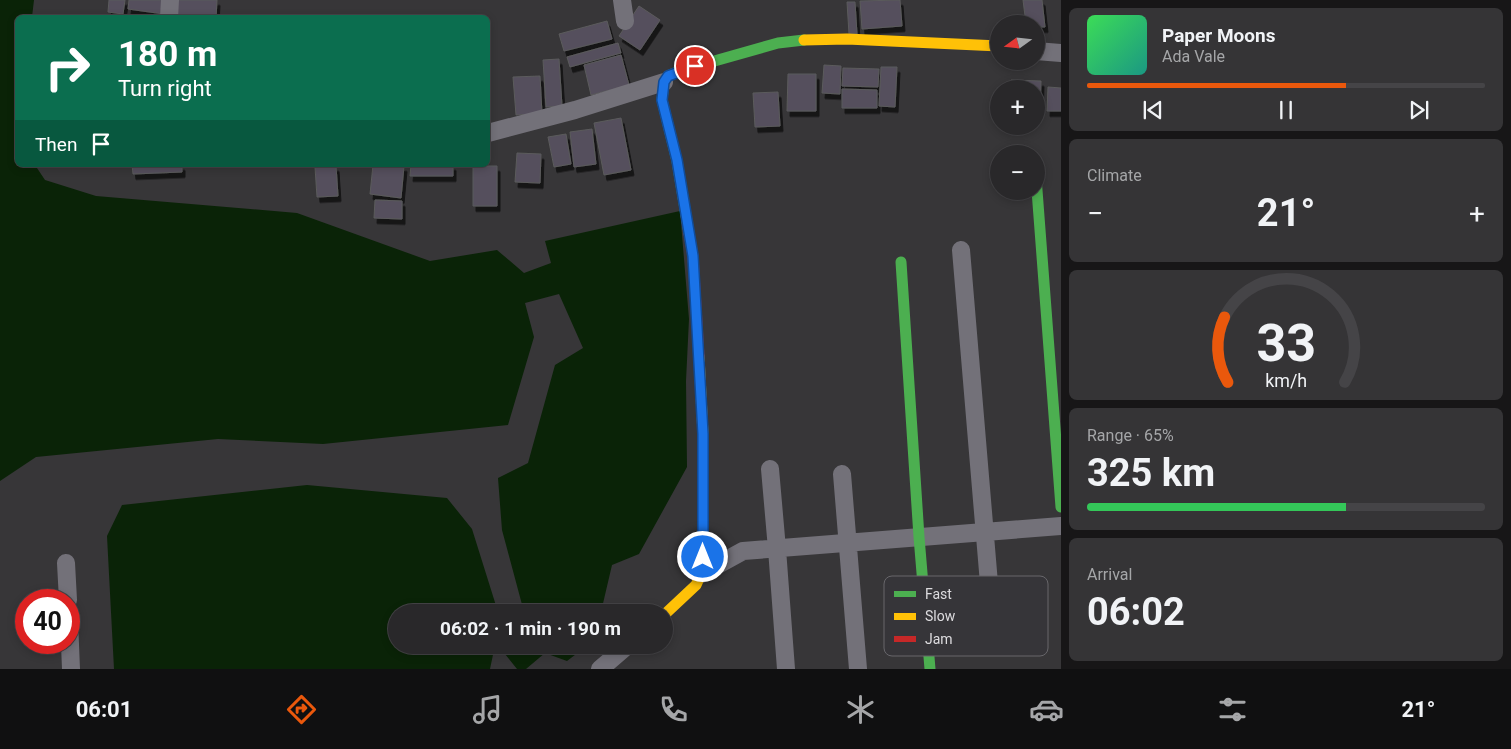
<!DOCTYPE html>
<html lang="en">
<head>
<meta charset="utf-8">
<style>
	body { margin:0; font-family:Roboto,sans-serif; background:#353436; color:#f1f3f6; height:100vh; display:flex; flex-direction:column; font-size:19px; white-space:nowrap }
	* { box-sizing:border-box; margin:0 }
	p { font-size:16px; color:#a5a6a8 }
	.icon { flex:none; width:28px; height:28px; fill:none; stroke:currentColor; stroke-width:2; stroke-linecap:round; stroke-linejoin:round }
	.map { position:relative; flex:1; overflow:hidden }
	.drawer { display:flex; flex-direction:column; gap:8px; padding:8px; background:#171617; width:450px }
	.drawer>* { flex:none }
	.guide { position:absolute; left:15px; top:15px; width:475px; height:152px; border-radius:8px; box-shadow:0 2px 8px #0003,0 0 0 1px #454447; background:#0b6e4f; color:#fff; overflow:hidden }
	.needle { width:32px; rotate:255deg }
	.tools { position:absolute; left:990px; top:15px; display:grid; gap:10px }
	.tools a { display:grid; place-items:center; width:55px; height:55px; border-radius:50%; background:#29282a; box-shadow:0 2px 8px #0003,0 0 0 1px #454447; font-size:25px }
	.speed { position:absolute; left:15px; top:589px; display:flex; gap:10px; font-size:25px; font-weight:700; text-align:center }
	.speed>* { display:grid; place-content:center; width:65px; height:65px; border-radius:50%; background:#29282a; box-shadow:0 2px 8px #0003,0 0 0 1px #454447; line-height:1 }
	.speed .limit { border:8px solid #d22; background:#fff; color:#111 }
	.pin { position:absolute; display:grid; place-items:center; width:42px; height:42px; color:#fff; margin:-21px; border:2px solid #fff; border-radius:50%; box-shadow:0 1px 5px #0007 }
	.me { position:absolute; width:55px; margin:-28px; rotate:0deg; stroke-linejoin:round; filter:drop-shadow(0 0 4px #0008) }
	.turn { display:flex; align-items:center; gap:18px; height:105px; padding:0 20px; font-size:22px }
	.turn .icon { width:65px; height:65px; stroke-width:2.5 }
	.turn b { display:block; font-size:35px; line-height:42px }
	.then { display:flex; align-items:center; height:48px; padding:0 20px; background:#0003; gap:10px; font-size:19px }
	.big { font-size:38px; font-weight:700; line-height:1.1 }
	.drawer .widget { flex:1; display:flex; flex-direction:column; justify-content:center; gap:8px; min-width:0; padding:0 18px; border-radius:8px; background:#353436 }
	.drawer .dial { align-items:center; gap:0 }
	.dial svg { height:130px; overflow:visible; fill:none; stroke:#454447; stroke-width:7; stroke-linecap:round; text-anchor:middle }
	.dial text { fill:#f1f3f6; stroke:none }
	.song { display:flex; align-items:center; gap:15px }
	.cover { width:60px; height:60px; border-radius:8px; background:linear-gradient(135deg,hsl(130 70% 55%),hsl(170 70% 35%)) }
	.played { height:5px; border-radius:2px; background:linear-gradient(90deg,#ea580c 65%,#454447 65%) }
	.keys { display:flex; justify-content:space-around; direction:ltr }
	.heat { display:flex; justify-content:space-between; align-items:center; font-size:28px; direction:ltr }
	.charge { height:8px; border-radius:4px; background:linear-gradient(90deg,#34c759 65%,#454447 0) }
	.trip { position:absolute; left:388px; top:604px; width:285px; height:50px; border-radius:25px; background:#29282a; box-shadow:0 2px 8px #0003,0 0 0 1px #454447; font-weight:700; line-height:50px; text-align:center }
	.tab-bar { display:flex; height:80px; justify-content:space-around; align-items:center; background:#101011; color:#a5a6a8 }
	.tab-bar .icon { width:35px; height:35px }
	.tab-bar .on { color:#ea580c }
	.tab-bar b { font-size:22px; color:#f1f3f6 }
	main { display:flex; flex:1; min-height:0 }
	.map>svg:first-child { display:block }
</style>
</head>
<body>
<main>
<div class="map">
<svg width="1061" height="669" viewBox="0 0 1061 669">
	<defs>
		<filter id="shadow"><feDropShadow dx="3" dy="5.5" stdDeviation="0" flood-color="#0009"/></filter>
	</defs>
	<rect width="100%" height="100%" fill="#373638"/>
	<path fill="#0a2307" d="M0,0H34L32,17L18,18V165H35L45,180L96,196L297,213L430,261L497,250L524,273L551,263L545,241L680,211L689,319L686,381L687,467L639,554L612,565L601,612H524L502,530L498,478L528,463L555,365L583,348L559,294L525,303L534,337L508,425L323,444L218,439L36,457L0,481Z
		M307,485L447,498L472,529L498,612H396V645H495L490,669H114L107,536L122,505Z
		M513,645H588L567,661L545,653L526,669H517L505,654Z"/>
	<path fill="#554f5d" stroke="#5b5b5c" filter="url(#shadow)" d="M109,0H125L123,14L108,12Z
		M129,0H166L164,14L128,9Z
		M178,0H217L216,18H176Z
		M900,0L902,26L862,29L860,1Z
		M1023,0H1042L1045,27H1036V24H1026Z
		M847,2H855L857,34H849Z
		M639,6L660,20L640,50L619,36Z
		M607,21L612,39L564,51L559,34Z
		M618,43L621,53L570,67L567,57Z
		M621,55L629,85L591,95L584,65Z
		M559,59L562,106L546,107L543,60Z
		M824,65L841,66L840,94L822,93Z
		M881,67H897L895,107L879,106Z
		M843,68L879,69L878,87L842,86Z
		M788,74H816V111H787Z
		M540,76L542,114L516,115L513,77Z
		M1011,80L1041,81L1040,113H1036V89H1011Z
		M1048,87L1061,88V111H1047Z
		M842,89L877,90V108H842Z
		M778,92L780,126L755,127L753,93Z
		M621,118L631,170L604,175L594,123Z
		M592,129L596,164L574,167L570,132Z
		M566,134L571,164L554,167L548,137Z
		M517,153L541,154L540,183L515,182Z
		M132,165H182V172L133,174Z
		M373,165L404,166L401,198L370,194Z
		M411,165H453V176H410Z
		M336,166L338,196L317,197L315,167Z
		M473,166H497V206H473Z
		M375,200L402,201V219L374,218Z"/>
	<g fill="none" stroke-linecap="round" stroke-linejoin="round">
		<path stroke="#737179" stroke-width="18" d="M622,0L625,21
			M169,18L170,0
			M1036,51L1061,53
			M488,133L575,110L664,82
			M961,250L994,643
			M770,469L777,549L786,669
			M842,474L858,669
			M66,563L68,600
			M701,574L743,551L1061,526
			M69,620L71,669
			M600,669L628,645"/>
		<path stroke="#4caf50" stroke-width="11" d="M1036,177L1061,507
			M689,233L677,161L662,100L664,82L668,76L679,71L778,43L804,40
			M901,262L919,537L930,669"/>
		<path stroke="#ffc107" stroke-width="11" d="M804,40L847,39L999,46
			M664,615L696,585L701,574L703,557V434L699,356"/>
		<path stroke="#c62828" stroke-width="11" d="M689,233L693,256L699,356"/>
	</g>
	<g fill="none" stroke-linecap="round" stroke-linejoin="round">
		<defs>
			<path id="route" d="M695,66L668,76L664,82L662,100L677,160L693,256L703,434V557"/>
		</defs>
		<use href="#route" stroke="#114b97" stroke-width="12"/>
		<use href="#route" stroke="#1a73e8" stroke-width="9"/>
	</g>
	<rect x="884" y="576" width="164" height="80" rx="8" fill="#363539" stroke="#68676b" stroke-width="1"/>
	<rect x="894" y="591" width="22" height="6" fill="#4caf50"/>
	<rect x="894" y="613" width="22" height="7" fill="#ffc107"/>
	<rect x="894" y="636" width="22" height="6" fill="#c62828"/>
	<g font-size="14" fill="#dddcdf">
		<text x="925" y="599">Fast</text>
		<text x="925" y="621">Slow</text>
		<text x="925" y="644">Jam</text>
	</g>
</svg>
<div class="tools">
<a><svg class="needle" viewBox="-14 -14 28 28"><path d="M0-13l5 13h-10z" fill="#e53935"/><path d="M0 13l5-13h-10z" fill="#a5a6a8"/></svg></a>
<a>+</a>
<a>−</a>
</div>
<div class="speed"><div class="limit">40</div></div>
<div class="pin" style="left:695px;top:66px;background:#d93025"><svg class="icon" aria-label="arrive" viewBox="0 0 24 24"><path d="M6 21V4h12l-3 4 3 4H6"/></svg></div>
<svg class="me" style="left:703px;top:557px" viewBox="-20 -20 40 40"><circle r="17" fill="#1a73e8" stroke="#fff" stroke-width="3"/><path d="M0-11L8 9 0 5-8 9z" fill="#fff"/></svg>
<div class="trip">06:02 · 1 min · 190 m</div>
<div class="guide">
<div class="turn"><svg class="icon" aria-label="right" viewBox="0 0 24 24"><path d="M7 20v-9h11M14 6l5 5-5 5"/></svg><div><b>180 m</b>Turn right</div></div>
<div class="then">Then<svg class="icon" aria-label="arrive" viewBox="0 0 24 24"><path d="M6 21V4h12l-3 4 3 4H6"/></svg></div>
</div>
</div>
<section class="drawer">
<div class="widget">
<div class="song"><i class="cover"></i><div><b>Paper Moons</b><p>Ada Vale</p></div></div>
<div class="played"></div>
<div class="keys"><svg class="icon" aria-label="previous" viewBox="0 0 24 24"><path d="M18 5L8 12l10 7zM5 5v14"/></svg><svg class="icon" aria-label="pause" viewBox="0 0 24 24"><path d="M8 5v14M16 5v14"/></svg><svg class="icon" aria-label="next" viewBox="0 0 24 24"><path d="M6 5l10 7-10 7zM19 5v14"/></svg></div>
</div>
<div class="widget"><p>Climate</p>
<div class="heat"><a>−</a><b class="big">21°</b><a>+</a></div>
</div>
<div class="widget dial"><svg viewBox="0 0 100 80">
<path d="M14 69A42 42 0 1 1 86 69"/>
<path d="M14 69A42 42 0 0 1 12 29" stroke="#ea580c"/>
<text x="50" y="56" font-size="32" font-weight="700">33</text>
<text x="50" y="72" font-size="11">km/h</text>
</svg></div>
<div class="widget"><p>Range · 65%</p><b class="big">325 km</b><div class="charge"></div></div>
<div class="widget"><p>Arrival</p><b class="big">06:02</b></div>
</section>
</main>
<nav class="tab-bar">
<b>06:01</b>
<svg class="icon on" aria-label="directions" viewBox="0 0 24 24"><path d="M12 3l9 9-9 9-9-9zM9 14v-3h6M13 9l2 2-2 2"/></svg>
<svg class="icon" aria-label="music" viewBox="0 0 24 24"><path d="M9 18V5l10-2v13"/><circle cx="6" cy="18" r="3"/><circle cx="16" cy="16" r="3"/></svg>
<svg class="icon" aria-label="phone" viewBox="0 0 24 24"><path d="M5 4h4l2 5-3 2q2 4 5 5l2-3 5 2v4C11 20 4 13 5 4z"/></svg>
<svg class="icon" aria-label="climate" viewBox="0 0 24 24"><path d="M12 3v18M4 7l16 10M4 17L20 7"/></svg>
<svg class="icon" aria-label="car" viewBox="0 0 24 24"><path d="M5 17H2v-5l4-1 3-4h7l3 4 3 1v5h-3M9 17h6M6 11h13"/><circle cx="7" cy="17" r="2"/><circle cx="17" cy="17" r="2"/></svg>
<svg class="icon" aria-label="filters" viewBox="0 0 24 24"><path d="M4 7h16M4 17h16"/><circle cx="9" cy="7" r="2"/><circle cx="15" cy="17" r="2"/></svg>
<b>21°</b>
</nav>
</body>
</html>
